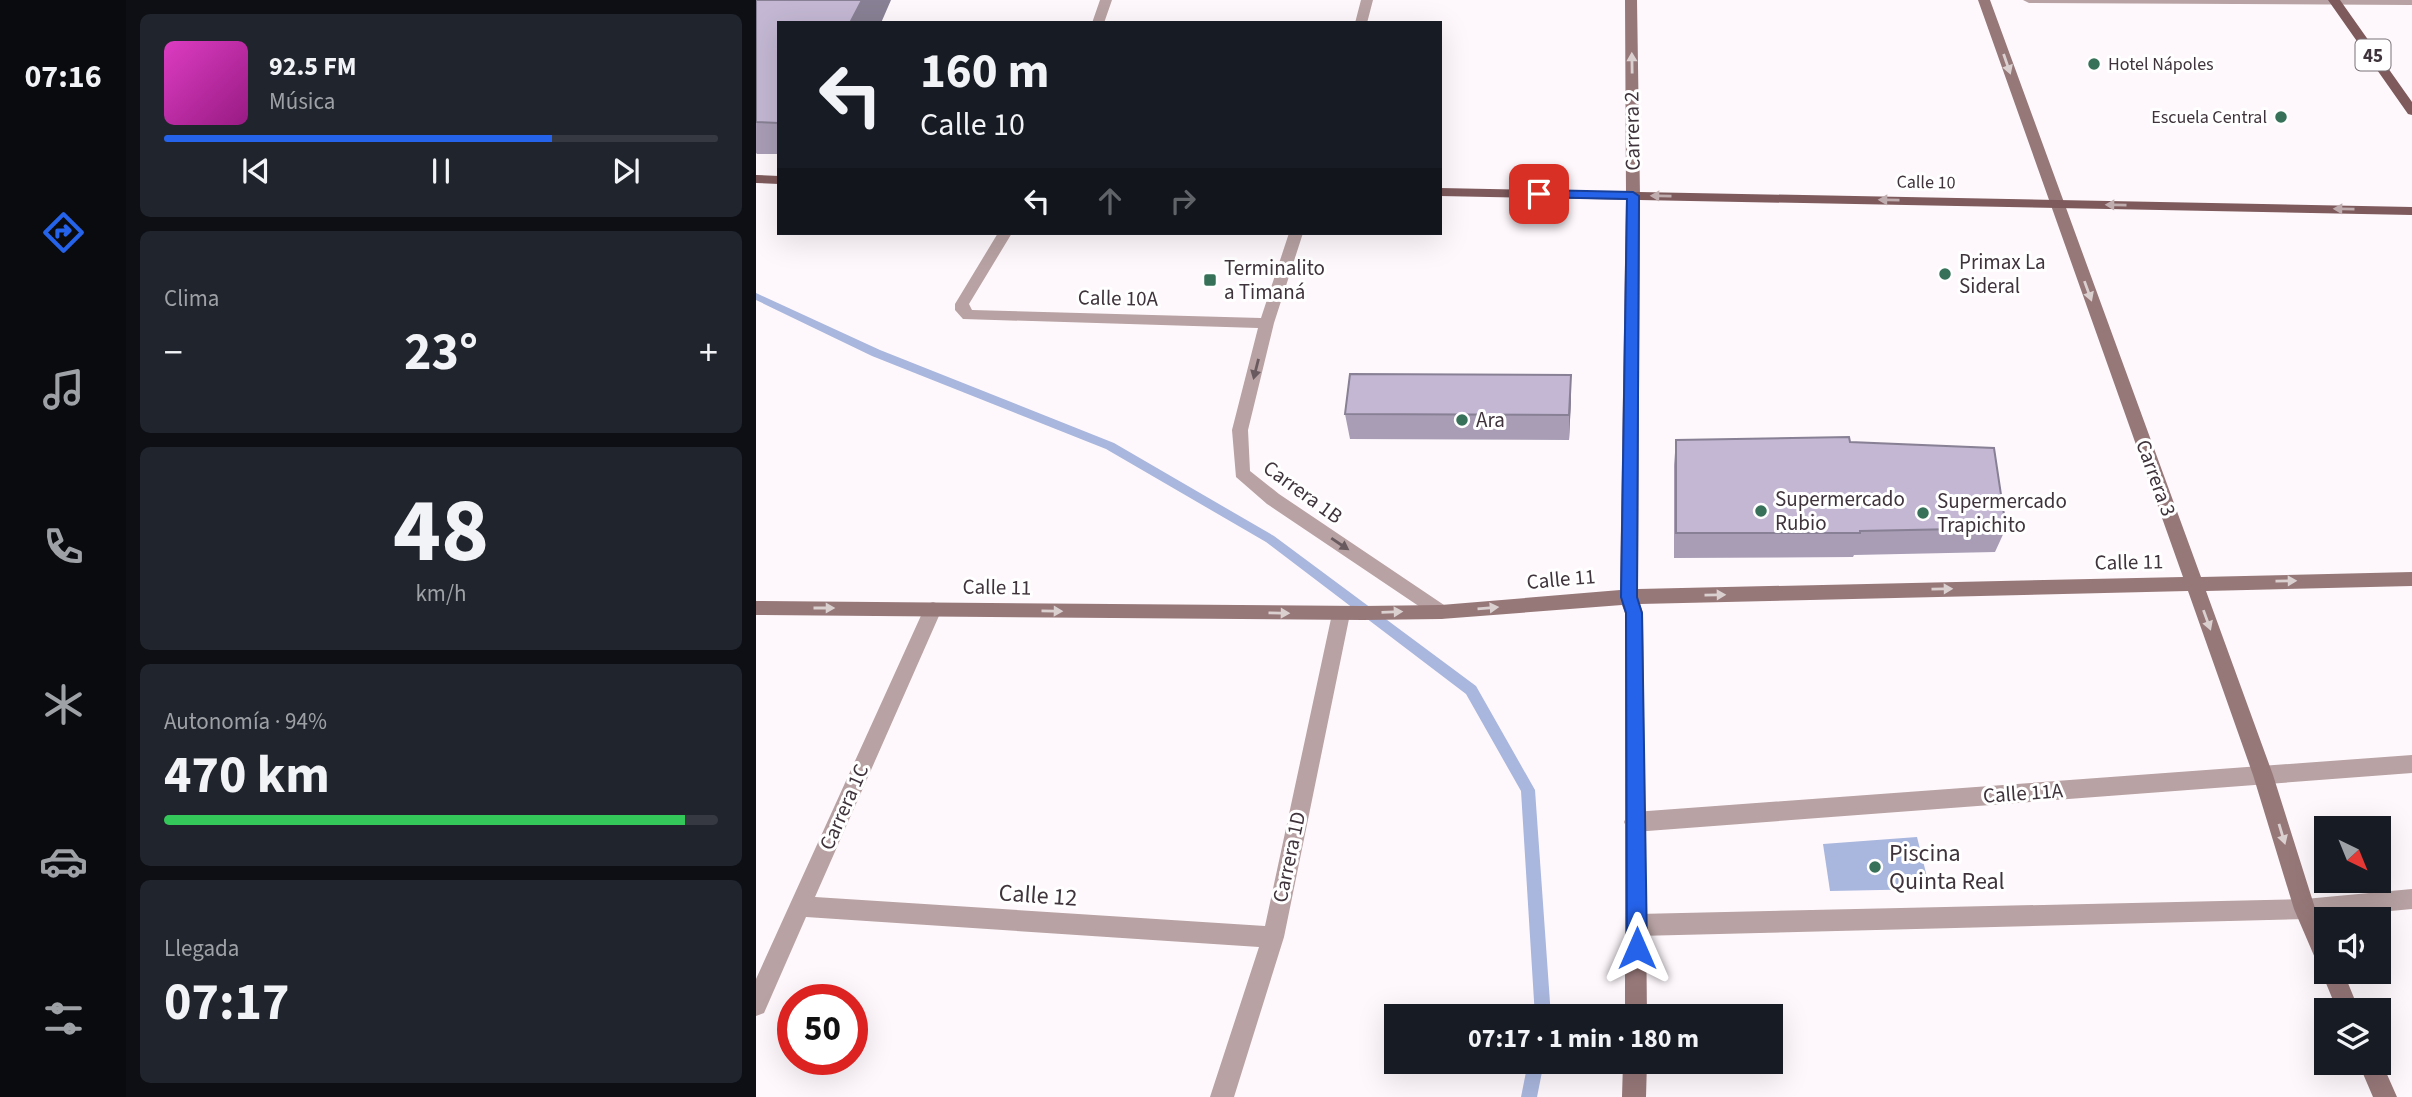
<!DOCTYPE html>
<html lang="es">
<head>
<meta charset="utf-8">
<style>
	body { margin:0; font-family:"Source Sans 3",sans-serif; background:#20242c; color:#f1f3f6; height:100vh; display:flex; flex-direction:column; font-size:26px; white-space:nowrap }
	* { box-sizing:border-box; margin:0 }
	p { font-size:23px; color:#9ea1a6 }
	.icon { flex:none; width:38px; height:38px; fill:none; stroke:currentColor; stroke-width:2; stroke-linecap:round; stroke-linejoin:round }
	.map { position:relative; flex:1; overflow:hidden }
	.details { display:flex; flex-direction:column; gap:14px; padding:14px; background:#0d0f14; width:630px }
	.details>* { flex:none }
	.guide { position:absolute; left:21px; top:21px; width:665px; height:214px; border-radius:0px; box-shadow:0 7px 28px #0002; background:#171b24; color:#f1f3f6; overflow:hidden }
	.needle { width:46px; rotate:137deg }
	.fabs { position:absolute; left:1558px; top:816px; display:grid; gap:14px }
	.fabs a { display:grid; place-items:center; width:77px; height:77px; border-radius:0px; background:#171b24; box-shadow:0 7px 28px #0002; font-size:35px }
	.speed { position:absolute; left:21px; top:984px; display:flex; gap:14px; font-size:35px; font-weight:700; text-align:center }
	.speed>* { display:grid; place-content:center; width:91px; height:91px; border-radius:50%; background:#171b24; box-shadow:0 7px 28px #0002; line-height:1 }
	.speed .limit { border:10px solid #d22; background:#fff; color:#111 }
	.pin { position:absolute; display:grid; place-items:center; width:60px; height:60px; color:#fff; margin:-30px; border-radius:14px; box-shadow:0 4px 10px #0006 }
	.me { position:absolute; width:77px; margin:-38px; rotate:0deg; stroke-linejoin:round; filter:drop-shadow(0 0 5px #0008) }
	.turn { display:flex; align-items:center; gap:24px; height:147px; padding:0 28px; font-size:32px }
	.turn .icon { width:91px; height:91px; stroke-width:2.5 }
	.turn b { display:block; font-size:49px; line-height:60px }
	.lanes { display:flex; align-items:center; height:66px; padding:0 28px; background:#0003; justify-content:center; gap:35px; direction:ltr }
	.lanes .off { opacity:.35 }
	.big { font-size:52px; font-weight:700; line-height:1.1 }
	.details .tile { flex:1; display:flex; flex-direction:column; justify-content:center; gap:10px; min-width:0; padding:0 24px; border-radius:10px; background:#20242c }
	.details .dial { align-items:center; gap:0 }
	.dial b { font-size:91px; line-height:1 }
	.song { display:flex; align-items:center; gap:21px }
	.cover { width:84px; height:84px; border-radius:10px; background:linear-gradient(135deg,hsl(310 70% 55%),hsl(310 70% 35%)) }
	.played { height:7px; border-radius:4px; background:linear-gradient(90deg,#2563eb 70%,#363941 70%) }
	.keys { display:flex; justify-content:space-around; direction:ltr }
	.heat { display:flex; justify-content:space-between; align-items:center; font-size:38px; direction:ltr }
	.charge { height:10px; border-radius:5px; background:linear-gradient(90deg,#34c759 94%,#363941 0) }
	.trip { position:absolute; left:628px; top:1004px; width:399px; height:70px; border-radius:0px; background:#171b24; box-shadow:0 7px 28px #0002; font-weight:700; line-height:70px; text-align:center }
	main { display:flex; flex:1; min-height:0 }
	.tabs { display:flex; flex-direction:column; width:126px; justify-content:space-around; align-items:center; background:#090b0e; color:#9ea1a6 }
	.tabs .icon { width:49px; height:49px }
	.tabs .on { color:#2563eb }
	.tabs b { font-size:32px; color:#f1f3f6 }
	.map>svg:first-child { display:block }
</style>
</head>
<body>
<main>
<nav class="tabs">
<b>07:16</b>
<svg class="icon on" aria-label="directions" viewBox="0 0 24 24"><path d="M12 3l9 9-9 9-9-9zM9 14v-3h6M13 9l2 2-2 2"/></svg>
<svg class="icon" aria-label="music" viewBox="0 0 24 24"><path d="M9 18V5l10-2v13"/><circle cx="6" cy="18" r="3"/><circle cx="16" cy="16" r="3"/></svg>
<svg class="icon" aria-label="phone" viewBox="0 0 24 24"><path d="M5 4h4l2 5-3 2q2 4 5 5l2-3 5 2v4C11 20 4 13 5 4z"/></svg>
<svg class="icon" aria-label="climate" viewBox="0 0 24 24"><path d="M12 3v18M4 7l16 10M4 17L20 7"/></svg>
<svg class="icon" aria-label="car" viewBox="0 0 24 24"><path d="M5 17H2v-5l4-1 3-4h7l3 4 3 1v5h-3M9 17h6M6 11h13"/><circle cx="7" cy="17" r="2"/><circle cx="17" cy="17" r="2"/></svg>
<svg class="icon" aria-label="filters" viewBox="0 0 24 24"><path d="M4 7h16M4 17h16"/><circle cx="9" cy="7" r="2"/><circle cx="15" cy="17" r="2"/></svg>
</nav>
<section class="details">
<div class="tile">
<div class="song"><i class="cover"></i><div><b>92.5 FM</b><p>Música</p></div></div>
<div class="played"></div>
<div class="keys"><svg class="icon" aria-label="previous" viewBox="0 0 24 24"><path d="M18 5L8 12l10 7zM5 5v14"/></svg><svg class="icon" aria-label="pause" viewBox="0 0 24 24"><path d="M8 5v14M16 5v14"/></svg><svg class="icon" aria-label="next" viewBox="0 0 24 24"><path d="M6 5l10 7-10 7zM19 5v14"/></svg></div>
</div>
<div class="tile"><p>Clima</p>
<div class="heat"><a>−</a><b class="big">23°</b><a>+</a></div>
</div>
<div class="tile dial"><b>48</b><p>km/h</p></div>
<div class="tile"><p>Autonomía · 94%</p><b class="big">470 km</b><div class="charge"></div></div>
<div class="tile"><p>Llegada</p><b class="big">07:17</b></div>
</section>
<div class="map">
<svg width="1656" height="1097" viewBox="0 0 1656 1097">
	<rect width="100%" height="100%" fill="#fef8fc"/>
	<path fill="#a9b6dd" d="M1161,837L1174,889L1074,891L1067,844Z"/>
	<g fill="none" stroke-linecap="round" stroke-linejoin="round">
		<path fill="#a9b6dd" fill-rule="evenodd" d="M0,293L124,350L358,443L518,536L720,686L779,790L795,1017H779L765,791L710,694L510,542L350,449L116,356L0,300Z
			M772,1062H788L781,1097H765Z"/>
		<path fill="#b8a2a3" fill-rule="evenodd" d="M344,0H356L348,23H336Z
			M605,0H617L611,23H599Z
			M1267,0H1656V5L1273,3Z
			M242,233H256L213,304L216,310L505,318L533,233H547L518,323L492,430L494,471L523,494L691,607L694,612L691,617L685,619L679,617L511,504L480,477L476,430L502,328L207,319L199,310V304Z
			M177,602L183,604L186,609L59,897L509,926L576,614L579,609L585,607L591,609L594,614L528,937L478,1097H454L503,947L50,917L8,1013L0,1016V979L168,609L171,604Z
			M1656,755V773L878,832L871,829L868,822L871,815L878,812Z
			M1656,889V909L1549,919L882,936L874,932L871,925L874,918L882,914L1549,899Z"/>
		<path fill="#977879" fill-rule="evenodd" d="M869,0H881L884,196L882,589L1427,577L1222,0H1234L1445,577L1656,572V586L1450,591L1517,775L1559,908L1570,931V971H1587L1603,1010H1581L1565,971L1567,967L1562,965L1538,909L1497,775L1432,591L884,604L887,613L891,1017H869V613L866,605L685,619L607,620L0,615V601L607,606L685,605L864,590L870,196Z
			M1622,1054L1641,1097H1617L1602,1062H1622Z
			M867,1062H891L890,1097H866Z"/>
		<path fill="#7e5a5c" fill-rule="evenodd" d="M1572,0H1584L1656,102V115L1652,114Z
			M0,175L23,176V184L0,183Z
			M684,188L1656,207V215L684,196Z"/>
	</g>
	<path fill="#a89db5" d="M0,0L23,23V154H1L0,153Z
		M815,400L813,440L594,439L589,414Z
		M920,440L1094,442L1250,528L1239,552L1098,555L1097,557L918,558V465Z"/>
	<path fill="#888094" d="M106,0H135L125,23H94Z
		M815,375V400L813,440V415Z"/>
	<path fill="#c3b7d3" stroke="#888094" stroke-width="2" d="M0,0H106L94,23H23V123L0,122Z
		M594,374L815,375L813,415L589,414Z
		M1093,437L1094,442L1238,448L1250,528L1104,531V533H920V440Z"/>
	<defs><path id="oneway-solid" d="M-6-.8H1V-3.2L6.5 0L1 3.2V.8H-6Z" transform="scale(1.75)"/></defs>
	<g fill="#dbd0d0">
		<use href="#oneway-solid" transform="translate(876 63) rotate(-91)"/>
		<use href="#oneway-solid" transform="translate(1251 64) rotate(71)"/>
		<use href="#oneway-solid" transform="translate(1332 291) rotate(70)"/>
		<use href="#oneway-solid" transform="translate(1530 581) rotate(-1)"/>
		<use href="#oneway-solid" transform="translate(1186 589) rotate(-1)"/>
		<use href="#oneway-solid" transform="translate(959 595) rotate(-1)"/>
		<use href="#oneway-solid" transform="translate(68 608)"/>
		<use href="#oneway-solid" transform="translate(732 608) rotate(-5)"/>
		<use href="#oneway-solid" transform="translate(296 611) rotate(1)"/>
		<use href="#oneway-solid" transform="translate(636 612) rotate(-2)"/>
		<use href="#oneway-solid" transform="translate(523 613) rotate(1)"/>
		<use href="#oneway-solid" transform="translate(1451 620) rotate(70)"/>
		<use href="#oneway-solid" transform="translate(1526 834) rotate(73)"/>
	</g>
	<g fill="#beacae">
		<use href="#oneway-solid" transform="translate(905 196) rotate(-179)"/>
		<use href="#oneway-solid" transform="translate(1133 200) rotate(-179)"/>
		<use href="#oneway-solid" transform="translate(1360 205) rotate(-179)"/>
		<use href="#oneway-solid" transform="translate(1588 209) rotate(-179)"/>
	</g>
	<g fill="#695a5f">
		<use href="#oneway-solid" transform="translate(500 369) rotate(104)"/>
		<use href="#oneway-solid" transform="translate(584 544) rotate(34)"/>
	</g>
	<path fill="#2563eb" stroke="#184099" stroke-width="2" d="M783,190L877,192L883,196L881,597L886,613L891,948L888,955L881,958L874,955L871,948L870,613L865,597L871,199L778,197L776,194Z"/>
	<g fill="#377159" stroke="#fff" stroke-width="2.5">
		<circle cx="1338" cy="64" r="7"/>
		<circle cx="1525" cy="117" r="7"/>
		<circle cx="1189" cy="274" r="7"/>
		<rect x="447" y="273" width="14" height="14" rx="3.5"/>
		<circle cx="706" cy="420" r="7"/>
		<circle cx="1005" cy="511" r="7"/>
		<circle cx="1167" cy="513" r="7"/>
		<circle cx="1119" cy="867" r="7"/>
	</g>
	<g text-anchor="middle" stroke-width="6" stroke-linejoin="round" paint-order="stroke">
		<g font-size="18" fill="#3f343b" stroke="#fff" text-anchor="start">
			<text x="1352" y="70">Hotel Nápoles</text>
			<text x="1511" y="123" text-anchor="end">Escuela Central</text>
		</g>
		<g font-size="18" fill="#3f343b" stroke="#fff">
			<text transform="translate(1170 182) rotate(1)" y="6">Calle 10</text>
		</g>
		<rect fill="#fff" stroke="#797176" stroke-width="2" x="1599.5" y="39.5" width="35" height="31" rx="5"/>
		<g font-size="19" font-weight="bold" fill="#3f343b">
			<text x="1617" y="62">45</text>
		</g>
		<g font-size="21" fill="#3f343b" stroke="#fff">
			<text transform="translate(876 131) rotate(-91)" y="7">Carrera 2</text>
			<text transform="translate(362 298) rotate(1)" y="7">Calle 10A</text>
			<text transform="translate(1400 478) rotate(70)" y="7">Carrera 3</text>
			<text transform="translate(547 492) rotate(36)" y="7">Carrera 1B</text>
			<text transform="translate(1373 562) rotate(-1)" y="7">Calle 11</text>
			<text transform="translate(805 579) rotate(-5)" y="7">Calle 11</text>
			<text transform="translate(241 587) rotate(1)" y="7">Calle 11</text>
			<text transform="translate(1267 793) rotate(-4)" y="7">Calle 11A</text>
			<text transform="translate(88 807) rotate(-66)" y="7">Carrera 1C</text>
			<text transform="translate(533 857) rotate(-78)" y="7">Carrera 1D</text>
		</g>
		<g font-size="21" fill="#3f343b" stroke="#fff" text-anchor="start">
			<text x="1203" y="269">Primax La<tspan x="1203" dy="24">Sideral</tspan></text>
			<text x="468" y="275">Terminalito<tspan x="468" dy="24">a Timaná</tspan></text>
			<text x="720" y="427">Ara</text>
			<text x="1019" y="506">Supermercado<tspan x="1019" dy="24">Rubio</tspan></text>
			<text x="1181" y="508">Supermercado<tspan x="1181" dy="24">Trapichito</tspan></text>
		</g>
		<g font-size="24" fill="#3f343b" stroke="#fff" text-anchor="start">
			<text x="1133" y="861">Piscina<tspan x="1133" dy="28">Quinta Real</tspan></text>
		</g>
		<g font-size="24" fill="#3f343b" stroke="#fff">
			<text transform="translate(282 895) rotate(4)" y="8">Calle 12</text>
		</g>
	</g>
</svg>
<div class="fabs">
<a><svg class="needle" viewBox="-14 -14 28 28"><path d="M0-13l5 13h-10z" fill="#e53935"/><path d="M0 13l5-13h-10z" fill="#9ea1a6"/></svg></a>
<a><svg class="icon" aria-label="sound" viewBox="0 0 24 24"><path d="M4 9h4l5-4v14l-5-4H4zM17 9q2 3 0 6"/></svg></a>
<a><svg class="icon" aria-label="layers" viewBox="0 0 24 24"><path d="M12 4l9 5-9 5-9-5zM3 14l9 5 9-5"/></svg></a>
</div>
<div class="speed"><div class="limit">50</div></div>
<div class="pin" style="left:783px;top:194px;background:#d93025"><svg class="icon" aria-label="arrive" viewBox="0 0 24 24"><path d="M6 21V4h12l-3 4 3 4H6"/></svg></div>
<svg class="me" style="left:881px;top:948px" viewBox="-20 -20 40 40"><path d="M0-17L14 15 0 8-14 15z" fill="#2563eb" stroke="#fff" stroke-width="4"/></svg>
<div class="trip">07:17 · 1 min · 180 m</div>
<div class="guide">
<div class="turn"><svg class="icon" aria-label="left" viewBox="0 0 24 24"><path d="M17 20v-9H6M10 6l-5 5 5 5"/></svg><div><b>160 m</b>Calle 10</div></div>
<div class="lanes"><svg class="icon" aria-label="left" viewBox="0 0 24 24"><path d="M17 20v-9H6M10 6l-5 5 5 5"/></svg><svg class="icon off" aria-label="ahead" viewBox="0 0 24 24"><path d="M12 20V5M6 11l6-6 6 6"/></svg><svg class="icon off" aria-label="right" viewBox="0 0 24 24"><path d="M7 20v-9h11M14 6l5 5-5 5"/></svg></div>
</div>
</div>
</main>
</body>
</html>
